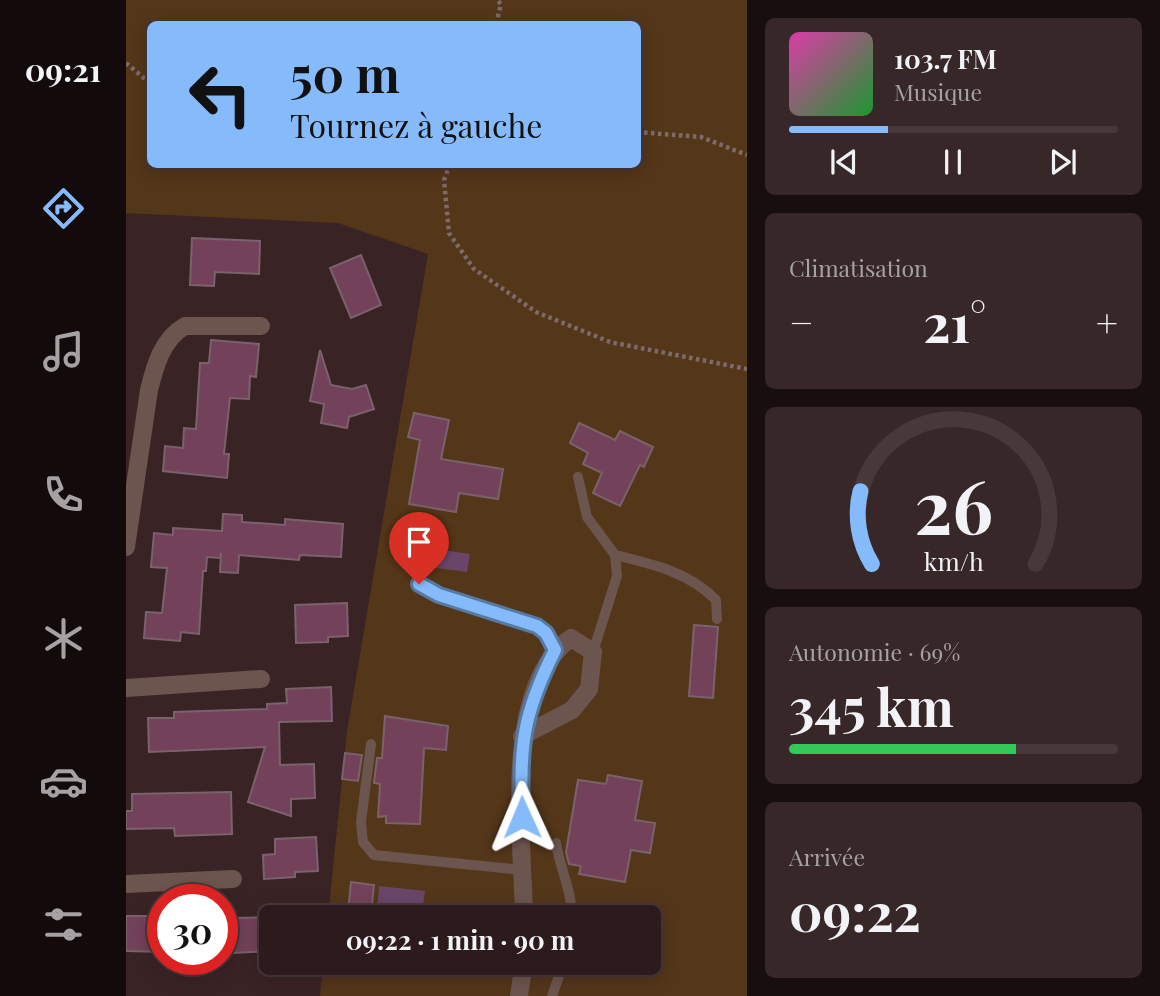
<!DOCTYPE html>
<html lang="fr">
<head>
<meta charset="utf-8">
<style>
	body { margin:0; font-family:"Playfair Display",serif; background:#382729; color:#f1f3f6; height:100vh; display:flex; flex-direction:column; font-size:26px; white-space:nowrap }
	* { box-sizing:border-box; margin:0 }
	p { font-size:23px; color:#a6a1a3 }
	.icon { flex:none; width:38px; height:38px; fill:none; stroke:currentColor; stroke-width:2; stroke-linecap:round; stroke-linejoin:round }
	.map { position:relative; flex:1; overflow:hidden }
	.details { display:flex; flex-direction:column; gap:18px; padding:18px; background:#180e0f; width:413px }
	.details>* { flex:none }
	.guide { position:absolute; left:21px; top:21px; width:494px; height:147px; border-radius:10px; box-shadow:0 4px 18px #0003,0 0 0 2px #48383b; background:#86bbfb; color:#111; overflow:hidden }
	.speed { position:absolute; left:21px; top:884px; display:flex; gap:14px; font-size:35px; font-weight:700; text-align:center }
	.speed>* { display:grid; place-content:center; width:91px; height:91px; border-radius:50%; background:#2c1a1c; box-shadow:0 4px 18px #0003,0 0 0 2px #48383b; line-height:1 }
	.speed .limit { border:10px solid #d22; background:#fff; color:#111 }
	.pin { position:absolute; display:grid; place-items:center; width:60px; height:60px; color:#fff; margin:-72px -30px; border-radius:50% 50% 50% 0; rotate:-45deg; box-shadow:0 0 7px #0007 }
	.pin .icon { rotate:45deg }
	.me { position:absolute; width:77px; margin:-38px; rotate:359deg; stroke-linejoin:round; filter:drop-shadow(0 0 5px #0008) }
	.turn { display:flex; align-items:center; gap:24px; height:147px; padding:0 28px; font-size:32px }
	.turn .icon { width:91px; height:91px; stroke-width:2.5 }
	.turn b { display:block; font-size:49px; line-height:60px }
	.big { font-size:52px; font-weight:700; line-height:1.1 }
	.details .card { flex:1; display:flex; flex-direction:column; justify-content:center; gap:10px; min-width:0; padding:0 24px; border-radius:10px; background:#382729 }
	.details .dial { align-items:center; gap:0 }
	.dial svg { height:182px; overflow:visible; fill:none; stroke:#48383b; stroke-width:7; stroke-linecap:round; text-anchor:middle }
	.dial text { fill:#f1f3f6; stroke:none }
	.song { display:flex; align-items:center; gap:21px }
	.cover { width:84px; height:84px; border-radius:10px; background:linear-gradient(135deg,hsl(320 70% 55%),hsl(130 70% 35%)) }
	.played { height:7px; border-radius:4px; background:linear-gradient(90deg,#86bbfb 30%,#48383b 30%) }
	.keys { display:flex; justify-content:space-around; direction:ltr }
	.heat { display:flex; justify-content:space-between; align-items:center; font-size:38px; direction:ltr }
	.charge { height:10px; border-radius:5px; background:linear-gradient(90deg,#34c759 69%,#48383b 0) }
	.trip { position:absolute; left:133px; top:905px; width:402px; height:70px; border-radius:10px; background:#2c1a1c; box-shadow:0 4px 18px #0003,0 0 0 2px #48383b; font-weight:700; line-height:70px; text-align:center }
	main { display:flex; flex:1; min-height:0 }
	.tab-bar { display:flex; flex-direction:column; width:126px; justify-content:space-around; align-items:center; background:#120a0b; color:#a6a1a3 }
	.tab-bar .icon { width:49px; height:49px }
	.tab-bar .current { color:#86bbfb }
	.tab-bar b { font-size:32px; color:#f1f3f6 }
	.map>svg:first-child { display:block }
</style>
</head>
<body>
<main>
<nav class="tab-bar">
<b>09:21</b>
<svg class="icon current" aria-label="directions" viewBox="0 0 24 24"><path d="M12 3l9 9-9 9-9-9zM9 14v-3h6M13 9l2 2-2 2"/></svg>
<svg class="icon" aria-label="music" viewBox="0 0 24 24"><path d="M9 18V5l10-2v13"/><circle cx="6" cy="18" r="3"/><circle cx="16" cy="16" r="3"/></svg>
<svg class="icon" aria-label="phone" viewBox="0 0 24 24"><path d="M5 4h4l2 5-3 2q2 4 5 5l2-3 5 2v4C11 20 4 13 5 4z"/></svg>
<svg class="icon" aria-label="climate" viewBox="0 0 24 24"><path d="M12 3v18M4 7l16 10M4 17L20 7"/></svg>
<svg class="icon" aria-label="car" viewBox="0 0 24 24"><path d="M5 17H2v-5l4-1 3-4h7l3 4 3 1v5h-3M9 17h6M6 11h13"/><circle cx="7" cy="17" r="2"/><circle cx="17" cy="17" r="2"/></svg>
<svg class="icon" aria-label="filters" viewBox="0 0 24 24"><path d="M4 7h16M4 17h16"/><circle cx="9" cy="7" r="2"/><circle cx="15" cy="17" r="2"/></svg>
</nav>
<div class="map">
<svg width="621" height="996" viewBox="0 0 621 996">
	<rect width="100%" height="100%" fill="#3a2325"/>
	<path fill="#543619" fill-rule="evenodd" d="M0,0H621V996H194L197,963L523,962V917H202L221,731L302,254L212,223L0,213ZM24,24H511V164H24Z"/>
	<path fill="#69456a" d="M307,541L318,542L317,550L344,554L341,572L303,567Z
		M253,886L299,891L296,913L251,909Z"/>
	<path fill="#73425a" stroke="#79626c" stroke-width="2" d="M66,238L134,241L133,274L89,272L88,286L64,285Z
		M235,255L255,305L225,318L204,268Z
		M85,340L133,344L130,377L124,376L123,399L104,398L98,454H103L101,478L37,471L39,446L57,448L58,428L70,429L74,363H83Z
		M194,350L205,385L226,389L240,385L248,409L223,417L221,428L195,423L198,404L184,401Z
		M288,413L323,420L315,459L377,469L372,499L333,493L330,512L283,504L294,440L282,437Z
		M453,423L489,440L494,431L527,447L518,467L514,465L494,506L467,493L476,473L457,464L462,453L444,443Z
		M97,514L116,515V522L159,525V519L217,524L215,557L174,555L173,560L113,555L112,573L94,572L95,553L94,558L81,557L80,571H77L73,634L55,632L54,641L18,638L20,612L36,613L41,568L25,567L28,533L47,535V528L96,531Z
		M221,603L222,636L202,637V642L170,643L169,605Z
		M568,625L592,627L587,698L563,696Z
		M205,687L206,721L153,722L154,765L188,764L189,798L165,799V816L122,802L139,747L23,752L22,718H48V712L141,709V704L161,703L160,689Z
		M259,716L322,726L320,750L298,748L294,824L260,823V816L252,817L254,784L248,783L251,758H256Z
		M219,753L236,755L232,781L216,779Z
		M482,775L516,781L509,820L529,823L524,853L505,850L499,882L453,874L455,866L443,864L440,852L452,780L480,784Z
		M105,792L106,834L49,836L48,828L0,829V811H6V794Z
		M190,837L192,871L169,872V877L138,879L137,855L149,854V839Z
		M225,882L248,885L245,914L222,911Z
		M0,916H22V923L37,922V952L0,951Z
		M145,917V951L108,953L107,918Z"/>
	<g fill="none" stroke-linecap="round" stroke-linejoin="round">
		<path stroke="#7e6a6c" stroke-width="4.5" stroke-dasharray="3.5 3.5" stroke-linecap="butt" d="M370,24L375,4L371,0
			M0,63L24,83
			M511,132L575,137L621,155
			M324,164L318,180L323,233L348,269L410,312L484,342L621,369"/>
		<path stroke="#6c554e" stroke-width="10" d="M452,477L461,517L489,555L491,576L467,652
			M283,528L293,584L313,595L411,626L420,633L429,650
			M489,555C526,564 563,572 590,600L591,619
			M245,744L235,822L237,842L248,855L397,870
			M430,843C434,869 446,891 446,917
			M426,996L438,962"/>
		<path stroke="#6c554e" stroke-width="18" d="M0,547L23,390C29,366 36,339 59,326H135
			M0,688L135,679
			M396,736L446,710L463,689L467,652L445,638C375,688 397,840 398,917
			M0,884L107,879
			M393,996L398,962"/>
	</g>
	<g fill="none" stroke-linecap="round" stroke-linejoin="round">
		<defs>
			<path id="route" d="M293,584L313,595L411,626L420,633L429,650C396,716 394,744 396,817"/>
		</defs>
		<use href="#route" stroke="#577aa3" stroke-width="18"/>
		<use href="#route" stroke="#86bbfb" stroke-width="12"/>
	</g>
</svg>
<div class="speed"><div class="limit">30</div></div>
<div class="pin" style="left:293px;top:584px;background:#d93025"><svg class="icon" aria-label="arrive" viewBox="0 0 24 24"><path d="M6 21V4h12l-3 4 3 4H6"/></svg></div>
<svg class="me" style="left:396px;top:817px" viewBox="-20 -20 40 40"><path d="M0-17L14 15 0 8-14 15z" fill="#86bbfb" stroke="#fff" stroke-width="4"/></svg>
<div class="trip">09:22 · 1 min · 90 m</div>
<div class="guide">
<div class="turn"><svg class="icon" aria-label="left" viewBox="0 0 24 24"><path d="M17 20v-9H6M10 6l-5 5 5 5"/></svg><div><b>50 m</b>Tournez à gauche</div></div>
</div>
</div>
<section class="details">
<div class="card">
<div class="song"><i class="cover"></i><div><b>103.7 FM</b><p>Musique</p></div></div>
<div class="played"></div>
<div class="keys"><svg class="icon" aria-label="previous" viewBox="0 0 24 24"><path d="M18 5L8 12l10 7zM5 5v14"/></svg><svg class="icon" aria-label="pause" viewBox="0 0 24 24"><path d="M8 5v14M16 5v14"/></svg><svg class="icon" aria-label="next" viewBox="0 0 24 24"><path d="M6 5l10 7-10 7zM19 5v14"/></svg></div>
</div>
<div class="card"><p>Climatisation</p>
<div class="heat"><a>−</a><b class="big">21°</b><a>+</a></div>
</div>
<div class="card dial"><svg viewBox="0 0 100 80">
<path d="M14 69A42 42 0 1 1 86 69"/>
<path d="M14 69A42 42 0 0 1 9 37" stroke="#86bbfb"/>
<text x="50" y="56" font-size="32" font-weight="700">26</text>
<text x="50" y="72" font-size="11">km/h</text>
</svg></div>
<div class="card"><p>Autonomie · 69%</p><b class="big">345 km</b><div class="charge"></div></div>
<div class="card"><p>Arrivée</p><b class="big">09:22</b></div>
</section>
</main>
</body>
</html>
